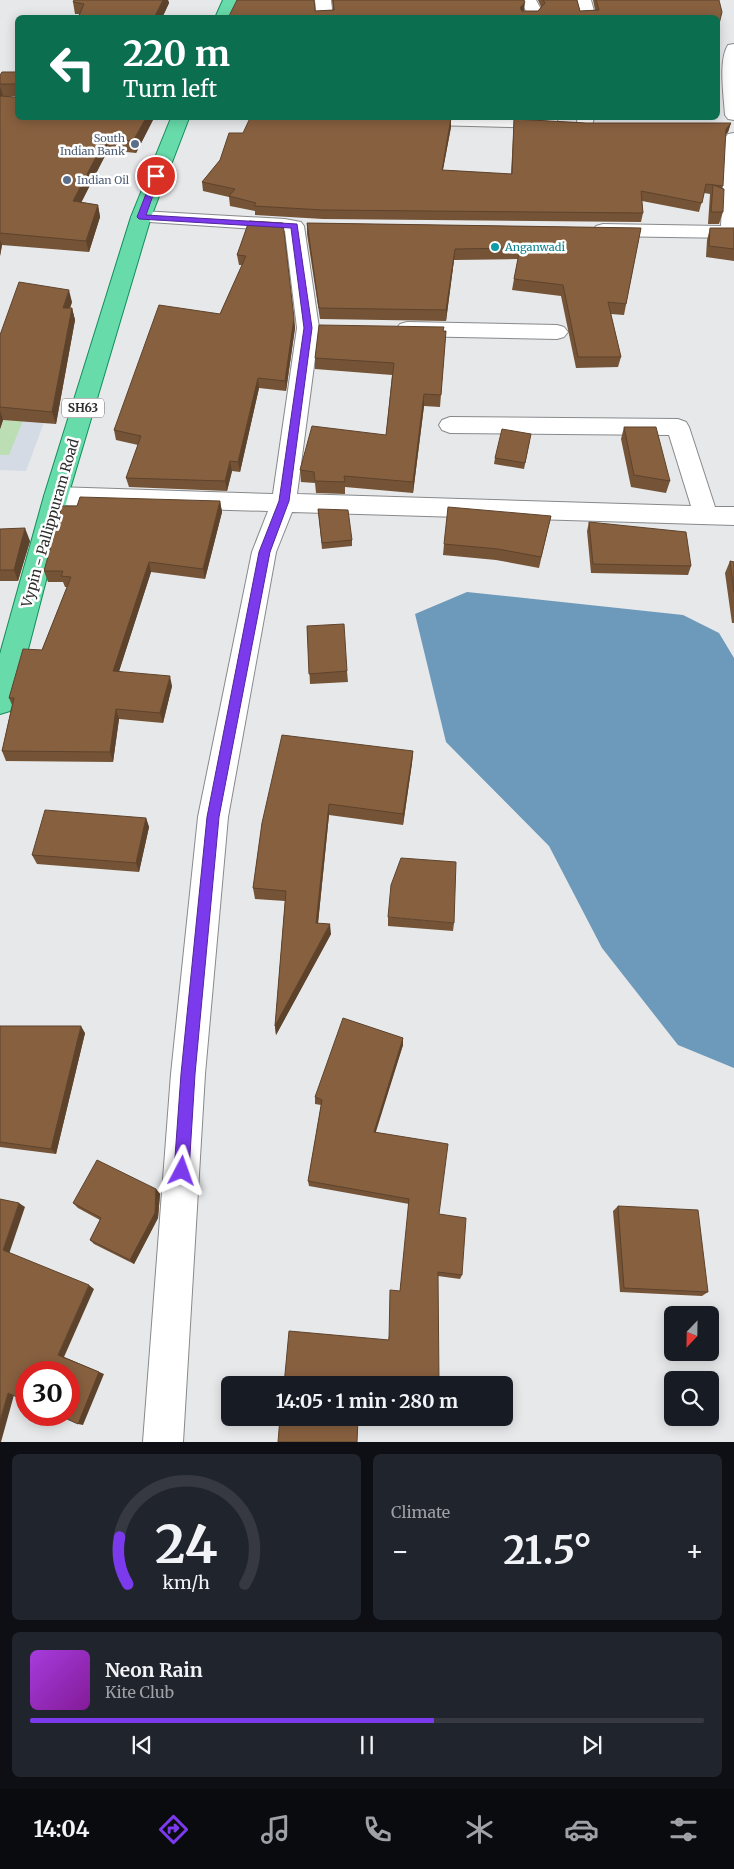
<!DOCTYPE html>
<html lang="en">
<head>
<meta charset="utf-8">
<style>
	body { margin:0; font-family:Merriweather,serif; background:#20242c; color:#f1f3f6; height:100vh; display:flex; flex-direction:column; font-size:19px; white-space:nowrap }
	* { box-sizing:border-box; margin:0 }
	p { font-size:16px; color:#9ea1a6 }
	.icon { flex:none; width:28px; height:28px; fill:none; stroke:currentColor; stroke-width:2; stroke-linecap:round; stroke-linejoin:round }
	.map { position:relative; height:1442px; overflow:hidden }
	.details { display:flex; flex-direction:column; gap:12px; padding:12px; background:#0d0f14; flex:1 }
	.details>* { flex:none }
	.hud { position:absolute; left:15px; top:15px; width:705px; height:105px; border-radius:8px; box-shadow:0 2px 12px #0003; background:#0b6e4f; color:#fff; overflow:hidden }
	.needle { width:32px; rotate:202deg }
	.controls { position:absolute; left:664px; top:1306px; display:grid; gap:10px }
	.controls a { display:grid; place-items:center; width:55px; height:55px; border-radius:8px; background:#171b24; box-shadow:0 2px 12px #0003; font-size:25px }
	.speed { position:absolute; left:15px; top:1361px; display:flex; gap:10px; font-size:25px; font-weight:700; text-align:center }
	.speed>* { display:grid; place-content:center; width:65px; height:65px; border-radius:50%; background:#171b24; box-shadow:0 2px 12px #0003; line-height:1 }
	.speed .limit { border:8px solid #d22; background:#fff; color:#111 }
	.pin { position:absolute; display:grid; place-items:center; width:42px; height:42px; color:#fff; margin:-21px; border:2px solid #fff; border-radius:50%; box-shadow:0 1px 5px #0007 }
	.me { position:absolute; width:55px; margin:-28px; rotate:4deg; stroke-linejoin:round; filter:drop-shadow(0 0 4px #0008) }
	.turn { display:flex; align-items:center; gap:18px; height:105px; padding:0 25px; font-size:22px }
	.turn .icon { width:65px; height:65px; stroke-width:2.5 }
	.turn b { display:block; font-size:35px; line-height:42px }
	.big { font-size:38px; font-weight:700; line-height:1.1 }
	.details .card { flex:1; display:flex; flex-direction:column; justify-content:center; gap:8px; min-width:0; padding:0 18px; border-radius:8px; background:#20242c }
	.details .dial { align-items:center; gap:0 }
	.dial svg { height:130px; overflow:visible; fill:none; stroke:#363941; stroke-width:7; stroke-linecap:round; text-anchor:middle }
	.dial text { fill:#f1f3f6; stroke:none }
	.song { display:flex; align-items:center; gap:15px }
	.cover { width:60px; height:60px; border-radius:8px; background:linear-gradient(135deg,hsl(280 70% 55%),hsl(290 70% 35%)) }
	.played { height:5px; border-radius:2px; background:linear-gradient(90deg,#7c3aed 60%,#363941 60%) }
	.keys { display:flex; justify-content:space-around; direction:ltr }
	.heat { display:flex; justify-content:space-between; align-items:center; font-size:28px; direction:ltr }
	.details .tiles { flex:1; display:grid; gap:12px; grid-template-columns:1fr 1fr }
	.card:last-child { grid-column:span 2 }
	.trip { position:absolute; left:221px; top:1376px; width:292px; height:50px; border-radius:8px; background:#171b24; box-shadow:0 2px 12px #0003; font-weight:700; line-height:50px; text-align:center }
	.tab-bar { display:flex; height:80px; justify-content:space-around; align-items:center; background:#090b0e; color:#9ea1a6 }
	.tab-bar .icon { width:35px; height:35px }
	.tab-bar .on { color:#7c3aed }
	.tab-bar b { font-size:22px; color:#f1f3f6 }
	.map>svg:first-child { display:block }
</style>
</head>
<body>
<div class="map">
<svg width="734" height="1442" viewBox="0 0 734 1442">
	<rect width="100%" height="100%" fill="#e6e8ea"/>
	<path fill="#d5dbe4" d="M0,404L50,406L26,471L0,470Z"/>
	<path fill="#bcdeb5" d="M0,420L23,421L9,455H0Z"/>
	<path fill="#6d99ba" d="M467,592L683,615L719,633L734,658V1068L678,1045L602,948L549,846L446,742L415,614Z"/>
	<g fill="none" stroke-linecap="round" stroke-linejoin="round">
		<defs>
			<path id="minor" d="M315,0H331L333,18H317Z
				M520,0H536L542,11L537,18H521L526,11Z
				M575,0H591L596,18H580Z
				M734,44V120L728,119L725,115C724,97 718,60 728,45Z
				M343,118H543L556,119L559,123L556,127L550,128L352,123L346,122Z
				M578,118H594L591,129L585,130L579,129L576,125Z
				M734,133V238L603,236L596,234L593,230L596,226L603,224L721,226L725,138L728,134Z
				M141,211L285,219L301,222L304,226L319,328L297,494L691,506L669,435L450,433L442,430L439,425L442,420L450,417L678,419L686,422L689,427L715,507H734V525L292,512L276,552L228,817L205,1074L183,1442H143L171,1074L198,817L252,552L268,511L56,505L48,502L44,496L48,490L56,487L273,494L297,328L285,231L134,221L131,217L134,213Z
				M407,322L557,325L564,327L568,332L564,337L557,339L407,336L400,334L396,329L400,324Z"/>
			<path id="primary" d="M223,0H239L231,18H215Z
				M171,118H189L151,217L68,496L14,703L10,711L0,714V654L44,496L131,217Z"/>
		</defs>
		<use href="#minor" stroke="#87898b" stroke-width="2"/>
		<use href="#primary" stroke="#128e5a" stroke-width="2"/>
		<use href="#minor" fill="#fff" fill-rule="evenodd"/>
		<use href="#primary" fill="#68dbaa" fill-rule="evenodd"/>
	</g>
	<path fill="#745336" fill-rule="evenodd" d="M74,0H168L169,3L162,18H78L79,14H75L73,2Z
		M332,0H524V11H538L541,7L538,0H577L580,11L595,10L593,0H719L720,21L315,11L333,10Z
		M18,72V118H154L136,153L108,150L81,202L98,205L100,217L89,252L2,245L0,256V75ZM3,96H16L15,97Z
		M451,118V127L443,170L511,174L514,119L586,123H731L728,132L725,135L722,189L723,212L719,224H708L710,194L704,193L699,212L642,201L643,213L641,222L323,219L255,215V211L230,206L229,197L203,191L202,182L243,133Z
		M249,221L294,318L295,328L286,391L259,388L240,472L232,471L227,491L129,487L126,478L138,445L116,440L114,430L220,314L242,265H239L237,255Z
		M307,223L641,228L624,315L611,314L621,357L618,367L576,368L561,296L512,290L514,279L518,259L454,260L446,321L320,319L307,234Z
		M710,228H734V261L706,257L707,240Z
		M72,302L70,308H72L75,320L56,424L3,420L0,429V335Z
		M444,331H446L440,407L424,406L413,493L345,487V494L316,493L315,483L301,482L300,470L386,435L392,375L315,369V358Z
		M624,427L670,481L666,493L631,487L621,439Z
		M530,440L524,469L494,464L495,458Z
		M220,501L222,512L205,579L151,572L119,671L172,686L163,723L119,719L113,762L6,761L2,751L12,705L9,698L42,650L67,587H65L63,582H48L44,571L77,506Z
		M318,509L352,540V546L322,549Z
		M551,516L539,568L496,560L443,555L444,544Z
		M589,522L691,566L688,575L591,573L587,531Z
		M0,529L30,541L18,581H0Z
		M730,561L734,562V623H732L725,573Z
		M307,626L347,671L348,682L310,684Z
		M413,751L412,763L403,825L329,815L318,923L331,934L276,1035L275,1026L285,901L255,899L253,888L262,823Z
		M146,818L149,827L139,872L37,864L32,855Z
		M388,917L454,923L453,931L388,926Z
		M0,1026L85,1033L56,1154L0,1147Z
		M403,1038V1045L375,1132L439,1214L462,1275L460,1279L438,1276L388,1340L400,1291L409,1204L309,1186L308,1181L321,1105L315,1104V1097Z
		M156,1189L160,1194L158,1218L134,1264L94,1244L90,1240L100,1220L78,1208L73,1203Z
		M618,1206L708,1292L702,1296L620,1292L613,1211Z"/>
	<path fill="#5e432c" d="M163,0H168L169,3L162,18H154Z
		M525,2L524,11L519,17L520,8Z
		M0,86L3,96L0,100Z
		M146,118H154L136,153L133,141Z
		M451,118V127L441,179L442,170Z
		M731,123L728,132L723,138L726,129Z
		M106,138L108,150L76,213L73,201Z
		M98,205L100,217L89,252L86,241Z
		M0,240L2,245L0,256Z
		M455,249L454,260L446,321V310Z
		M69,290L72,302L66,320L63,308Z
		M72,308L75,320L56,424L52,412Z
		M294,318L295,328L286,391L285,381Z
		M258,378L259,388L240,472L238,462Z
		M424,394V406L413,493V482Z
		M0,410L3,420L0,429Z
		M230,461L232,471L227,491L225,481Z
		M220,501L222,512L205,579L203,569Z
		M25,528L30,541L18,581L14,570Z
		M149,562L151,572L116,681L113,671Z
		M170,676L172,686L163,723L160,713Z
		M116,709L119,719L113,762L110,752Z
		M413,751L412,763L403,825V814Z
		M329,804V815L317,933L316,923Z
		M146,818L149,827L139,872L136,863Z
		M330,924L331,934L276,1035L275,1026Z
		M81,1026L85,1033L56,1154L51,1149Z
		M403,1038V1045L374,1138V1132Z
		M156,1189L160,1194L158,1218L134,1264L130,1260Z
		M19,1203L25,1207L9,1254L3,1250Z
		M89,1285L94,1289L64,1357L104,1374L83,1425L78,1424L58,1355Z
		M8,1393L14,1395L1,1442H0V1421Z"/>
	<path fill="#87603f" stroke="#5e432c" d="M74,0H163L154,18H78L84,4L73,2Z
		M237,0H314L315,11L334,10L333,0H524L525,2L520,8L522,11H538L545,3L543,0H577L580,11L599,10L596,0H719L722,12L718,28V18H228Z
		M2,72H18V118H146L133,141L106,138L73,201L98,205L86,241L0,233V96L15,97L17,95L16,84H0V75Z
		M250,118H451L442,170L512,174L514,119L586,123H731L726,129L723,186L706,184L702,203L641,191L643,213L323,210L254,206L256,203L229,196L235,189L202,182L220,160L229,133H243Z
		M713,185L724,189L723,212H711Z
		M249,221L283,223L294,318L285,381L258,378L238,462L230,461L225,481L126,478L141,436L114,430L159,305L220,314L246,256L237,255Z
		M307,223L641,228L626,304L608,302L621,357H578L563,285L514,279L520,248L455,249L446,310L319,308Z
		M710,228H734V249L709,246Z
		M19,282L69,290L63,308H72L52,412L0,407V335Z
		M319,325L444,327L443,331H446L441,395L424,394L413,482L344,476L345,482L315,481L314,472L300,470L312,426L386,435L394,363L315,358Z
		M624,427H656L670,481L634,475Z
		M502,429L531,434L525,463L495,458Z
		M80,497L220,501L203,569L149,562L113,671L170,676L160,713L116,709L110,752L2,751L14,698H9L23,649L42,650L71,577L61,576L63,571H44L62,506H77Z
		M448,507L551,516L541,557L498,549L444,544Z
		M318,509L348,510L352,540L322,543Z
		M589,522L686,532L691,566L593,564Z
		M25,528L14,570H0V529Z
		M730,561L734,562V592Z
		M344,624L347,671L309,674L307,626Z
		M282,735L413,751L403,814L329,804L316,923L330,924L275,1026L286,891L253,888L262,823Z
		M45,810L146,818L136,863L32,855Z
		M401,858L456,862L454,923L388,917L391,885Z
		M343,1018L403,1038L374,1132L448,1144L439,1214L466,1218L462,1275L438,1272L439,1385H284L289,1331L389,1340L390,1290L400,1291L409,1199L308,1181L322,1100L315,1097Z
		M0,1026H81L51,1149L0,1142Z
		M97,1160L156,1189L155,1213L130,1260L90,1240L101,1218L73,1203Z
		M0,1199L19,1203L3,1250L89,1285L58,1355L99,1372L78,1424L58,1415H69V1372H26V1401L8,1393L0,1421Z
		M618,1206L698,1210L708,1292L624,1288Z
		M280,1418H358L357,1442H278Z"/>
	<path fill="#7c3aed" stroke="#51269a" d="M156,174L160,176L146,215L297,224L312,328L289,501L270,552L219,817L195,1074L189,1171L187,1176L182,1178L177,1176L174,1171L181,1074L207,817L259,552L279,501L304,328L291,228L139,219L137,217L153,176Z"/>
	<g fill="#5c6f8a" stroke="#fff" stroke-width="2">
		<circle cx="135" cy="144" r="5"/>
		<circle cx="67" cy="180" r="5"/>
	</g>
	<circle fill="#0f9aa8" stroke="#fff" stroke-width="2" cx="495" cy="247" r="5"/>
	<g text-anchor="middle" stroke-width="5" stroke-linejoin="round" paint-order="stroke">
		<g font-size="11" fill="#4e5e75" stroke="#fff" text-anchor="end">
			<text x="125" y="142">South<tspan x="125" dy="13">Indian Bank</tspan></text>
			<text x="77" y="184" text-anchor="start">Indian Oil</text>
		</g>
		<g font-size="11" fill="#0d838f" stroke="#fff" text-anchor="start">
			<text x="505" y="251">Anganwadi</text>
		</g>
		<rect fill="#fff" stroke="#6c6c6d" stroke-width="1" x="62" y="398.5" width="42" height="19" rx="4"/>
		<g font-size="12" font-weight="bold" fill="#2d2d2e">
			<text x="83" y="412">SH63</text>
		</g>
		<g font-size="14" fill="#2d2d2e" stroke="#fff">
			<text transform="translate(50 523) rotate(-74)" y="5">Vypin - Pallippuram Road</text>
		</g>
	</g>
</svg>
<div class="controls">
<a><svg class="needle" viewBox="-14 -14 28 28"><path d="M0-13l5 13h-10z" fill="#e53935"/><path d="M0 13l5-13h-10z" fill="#9ea1a6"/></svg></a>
<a><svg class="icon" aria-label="search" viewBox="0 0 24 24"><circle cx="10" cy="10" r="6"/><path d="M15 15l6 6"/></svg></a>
</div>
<div class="speed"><div class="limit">30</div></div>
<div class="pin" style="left:156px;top:176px;background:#d93025"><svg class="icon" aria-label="arrive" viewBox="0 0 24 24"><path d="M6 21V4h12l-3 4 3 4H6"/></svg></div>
<svg class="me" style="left:182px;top:1171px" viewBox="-20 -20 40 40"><path d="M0-17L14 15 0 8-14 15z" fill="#7c3aed" stroke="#fff" stroke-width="4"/></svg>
<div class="trip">14:05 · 1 min · 280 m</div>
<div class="hud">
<div class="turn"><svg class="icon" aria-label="left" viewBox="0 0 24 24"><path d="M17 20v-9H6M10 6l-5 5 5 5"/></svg><div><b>220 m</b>Turn left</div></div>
</div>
</div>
<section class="details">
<div class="tiles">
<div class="card dial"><svg viewBox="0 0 100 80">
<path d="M14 69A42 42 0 1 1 86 69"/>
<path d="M14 69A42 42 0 0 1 9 40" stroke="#7c3aed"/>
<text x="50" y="56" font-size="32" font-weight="700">24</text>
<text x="50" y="72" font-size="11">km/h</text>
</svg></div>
<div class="card"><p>Climate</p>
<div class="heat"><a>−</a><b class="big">21.5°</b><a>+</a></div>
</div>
<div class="card">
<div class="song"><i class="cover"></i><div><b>Neon Rain</b><p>Kite Club</p></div></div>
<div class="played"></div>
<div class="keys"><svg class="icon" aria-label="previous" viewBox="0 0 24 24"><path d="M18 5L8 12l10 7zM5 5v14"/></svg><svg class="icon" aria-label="pause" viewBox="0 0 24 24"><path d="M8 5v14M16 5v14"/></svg><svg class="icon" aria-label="next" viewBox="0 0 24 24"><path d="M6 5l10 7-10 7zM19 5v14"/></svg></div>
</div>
</div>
</section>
<nav class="tab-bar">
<b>14:04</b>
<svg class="icon on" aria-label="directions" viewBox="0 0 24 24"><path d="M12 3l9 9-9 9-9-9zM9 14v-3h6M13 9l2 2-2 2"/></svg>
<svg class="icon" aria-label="music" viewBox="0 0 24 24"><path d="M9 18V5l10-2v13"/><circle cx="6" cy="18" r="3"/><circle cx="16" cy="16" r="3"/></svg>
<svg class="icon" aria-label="phone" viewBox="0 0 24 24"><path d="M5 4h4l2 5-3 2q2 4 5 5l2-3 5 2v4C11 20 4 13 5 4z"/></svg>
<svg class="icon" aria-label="climate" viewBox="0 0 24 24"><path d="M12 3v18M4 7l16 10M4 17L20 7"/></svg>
<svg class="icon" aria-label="car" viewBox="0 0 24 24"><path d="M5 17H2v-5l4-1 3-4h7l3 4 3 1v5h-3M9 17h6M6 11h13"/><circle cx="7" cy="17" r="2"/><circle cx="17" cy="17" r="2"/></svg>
<svg class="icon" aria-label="filters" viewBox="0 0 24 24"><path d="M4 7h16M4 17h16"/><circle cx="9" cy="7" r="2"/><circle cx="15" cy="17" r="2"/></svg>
</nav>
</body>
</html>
